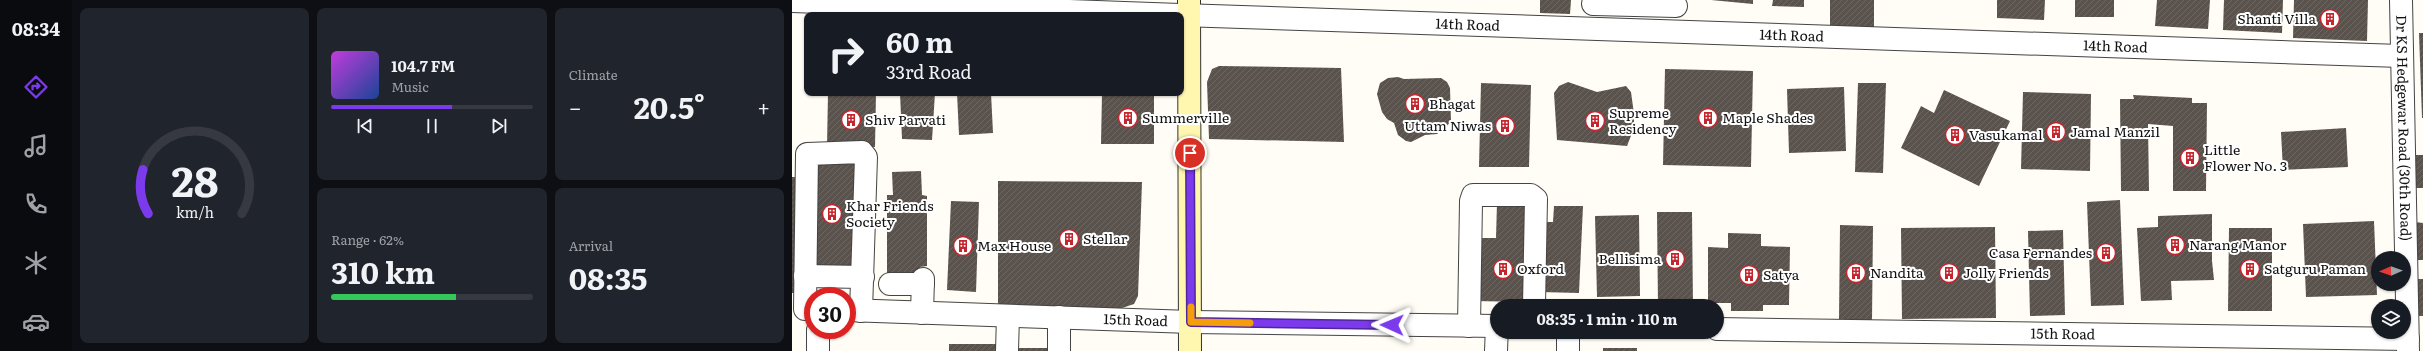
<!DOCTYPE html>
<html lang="en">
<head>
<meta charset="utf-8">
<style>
	body { margin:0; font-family:Literata,serif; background:#20242c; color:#f1f3f6; height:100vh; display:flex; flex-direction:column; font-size:15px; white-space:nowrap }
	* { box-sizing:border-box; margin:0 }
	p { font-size:13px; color:#9ea1a6 }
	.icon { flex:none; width:22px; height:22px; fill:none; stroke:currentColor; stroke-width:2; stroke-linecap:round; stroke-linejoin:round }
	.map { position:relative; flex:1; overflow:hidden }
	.drawer { display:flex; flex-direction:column; gap:8px; padding:8px; background:#0d0f14; width:720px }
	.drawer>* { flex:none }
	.guide { position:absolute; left:12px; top:12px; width:380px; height:84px; border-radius:8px; box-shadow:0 1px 3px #0004; background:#171b24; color:#f1f3f6; overflow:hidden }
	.needle { width:26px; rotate:268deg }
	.fabs { position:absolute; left:1579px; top:251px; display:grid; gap:8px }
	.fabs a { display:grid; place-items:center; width:40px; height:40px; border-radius:50%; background:#171b24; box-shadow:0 1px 3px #0004; font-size:20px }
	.speed { position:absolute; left:12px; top:287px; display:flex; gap:8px; font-size:20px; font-weight:700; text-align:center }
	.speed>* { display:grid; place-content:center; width:52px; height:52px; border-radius:50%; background:#171b24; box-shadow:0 1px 3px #0004; line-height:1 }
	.speed .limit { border:6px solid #d22; background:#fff; color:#111 }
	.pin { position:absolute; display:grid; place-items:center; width:34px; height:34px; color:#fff; margin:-17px; border:2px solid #fff; border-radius:50%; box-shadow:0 1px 4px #0007 }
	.me { position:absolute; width:44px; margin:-22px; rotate:271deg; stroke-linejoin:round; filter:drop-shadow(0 0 3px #0008) }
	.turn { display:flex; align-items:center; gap:14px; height:84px; padding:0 16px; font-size:18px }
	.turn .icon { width:52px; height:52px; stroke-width:2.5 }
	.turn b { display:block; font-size:28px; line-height:34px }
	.big { font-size:30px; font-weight:700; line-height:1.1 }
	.drawer .tile { flex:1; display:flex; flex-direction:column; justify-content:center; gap:6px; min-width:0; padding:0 14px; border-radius:8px; background:#20242c }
	.drawer .dial { align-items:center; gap:0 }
	.dial svg { height:104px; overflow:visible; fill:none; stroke:#363941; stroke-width:7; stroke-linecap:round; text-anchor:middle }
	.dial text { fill:#f1f3f6; stroke:none }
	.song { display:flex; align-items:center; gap:12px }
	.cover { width:48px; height:48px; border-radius:6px; background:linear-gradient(135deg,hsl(290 70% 55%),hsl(220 70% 35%)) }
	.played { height:4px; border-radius:2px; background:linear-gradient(90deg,#7c3aed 60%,#363941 60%) }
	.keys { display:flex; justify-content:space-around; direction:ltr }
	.heat { display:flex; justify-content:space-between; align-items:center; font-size:22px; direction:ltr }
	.charge { height:6px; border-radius:3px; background:linear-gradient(90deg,#34c759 62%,#363941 0) }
	.drawer .tiles { flex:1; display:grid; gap:8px; grid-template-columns:repeat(3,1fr) }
	.tile:first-child { grid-row:span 2 }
	.trip { position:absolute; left:698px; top:299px; width:234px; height:40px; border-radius:20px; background:#171b24; box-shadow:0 1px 3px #0004; font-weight:700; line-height:40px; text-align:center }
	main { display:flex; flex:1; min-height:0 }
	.tabs { display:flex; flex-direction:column; width:72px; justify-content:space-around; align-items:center; background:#090b0e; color:#9ea1a6 }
	.tabs .icon { width:28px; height:28px }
	.tabs .current { color:#7c3aed }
	.tabs b { font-size:18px; color:#f1f3f6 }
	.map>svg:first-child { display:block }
</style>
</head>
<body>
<main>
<nav class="tabs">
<b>08:34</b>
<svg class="icon current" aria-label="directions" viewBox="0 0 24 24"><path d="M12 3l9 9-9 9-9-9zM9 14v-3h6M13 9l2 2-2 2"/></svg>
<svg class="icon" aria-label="music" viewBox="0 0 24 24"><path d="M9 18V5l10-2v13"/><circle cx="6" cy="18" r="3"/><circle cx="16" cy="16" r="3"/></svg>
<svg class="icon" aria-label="phone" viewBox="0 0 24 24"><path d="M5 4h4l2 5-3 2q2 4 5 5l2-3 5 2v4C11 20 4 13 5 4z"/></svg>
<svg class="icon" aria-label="climate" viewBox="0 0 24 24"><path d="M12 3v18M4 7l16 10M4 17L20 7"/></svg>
<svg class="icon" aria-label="car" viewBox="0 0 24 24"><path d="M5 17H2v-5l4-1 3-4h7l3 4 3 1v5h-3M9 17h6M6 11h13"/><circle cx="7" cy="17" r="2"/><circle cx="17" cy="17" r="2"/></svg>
</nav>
<section class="drawer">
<div class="tiles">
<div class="tile dial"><svg viewBox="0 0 100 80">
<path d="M14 69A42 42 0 1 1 86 69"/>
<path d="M14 69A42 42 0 0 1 10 35" stroke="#7c3aed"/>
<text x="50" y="56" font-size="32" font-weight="700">28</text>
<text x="50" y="72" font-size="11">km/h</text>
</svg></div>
<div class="tile">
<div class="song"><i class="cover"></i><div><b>104.7 FM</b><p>Music</p></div></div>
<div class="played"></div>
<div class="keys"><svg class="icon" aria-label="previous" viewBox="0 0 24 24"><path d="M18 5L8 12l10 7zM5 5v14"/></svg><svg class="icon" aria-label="pause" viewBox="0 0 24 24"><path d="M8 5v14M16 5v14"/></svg><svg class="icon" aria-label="next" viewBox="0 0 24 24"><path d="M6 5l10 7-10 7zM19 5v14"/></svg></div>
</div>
<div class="tile"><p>Climate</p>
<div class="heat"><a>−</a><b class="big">20.5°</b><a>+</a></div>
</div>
<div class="tile"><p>Range · 62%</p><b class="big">310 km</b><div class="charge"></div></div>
<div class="tile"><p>Arrival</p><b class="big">08:35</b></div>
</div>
</section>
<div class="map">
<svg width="1631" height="351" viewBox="0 0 1631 351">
	<defs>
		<pattern id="building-hatch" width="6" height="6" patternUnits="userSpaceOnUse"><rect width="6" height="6" fill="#5a524d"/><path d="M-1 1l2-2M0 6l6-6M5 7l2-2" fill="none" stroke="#6d6662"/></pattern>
	</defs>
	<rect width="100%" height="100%" fill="#fffdf5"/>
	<path fill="url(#building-hatch)" d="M748,0H779L778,14L748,13Z
		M919,0H961V4Z
		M981,0H1012V7L980,6Z
		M1038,0H1082V32L1038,31Z
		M1205,0H1253L1252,20L1205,18Z
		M1283,0H1322V17H1283Z
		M1365,0H1418L1416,29L1363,26Z
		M1432,0H1491L1490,33L1431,30Z
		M1502,0H1576L1575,41L1501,38Z
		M1627,33H1631V118H1630Z
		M427,66L549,68L552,142L417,139L415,82L420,69Z
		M873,69L961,71L959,167L871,165Z
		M606,77L612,79L649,78L655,82L658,88L659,122L645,134L633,135L619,142L614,141L606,135L602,123L595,119L590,112L585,94L588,83L596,78Z
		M776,82L805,92L834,86L839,92L842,114V128L835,146L765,140L762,93L767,86Z
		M689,83L739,85L737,167H687Z
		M1066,83H1094L1091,173L1063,172Z
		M1052,87L1054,151L997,153L995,89Z
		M1152,90L1218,121L1187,186L1109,148L1129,106L1142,113Z
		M1231,92L1299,94L1298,171L1229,169Z
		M36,93H84L83,147L35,146Z
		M108,93H143L140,140L110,139Z
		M165,93H199L201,133L167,135Z
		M310,93H362V144H309Z
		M1341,95L1400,98V103H1415L1414,191H1381V126L1356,124L1357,191H1329L1328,99H1342Z
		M1554,128L1556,167L1491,170L1489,132Z
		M1622,155H1631V188H1621Z
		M18,156H65L62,272H18Z
		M129,171L130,195L135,196V266L128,267L127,277L95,276V195H101L100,172Z
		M0,177H8V293H0Z
		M206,181L350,182L346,296L342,304L324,310L206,305Z
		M1328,200L1332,305L1299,306L1295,202Z
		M159,201L187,202L184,292L155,290Z
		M705,203L742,204L738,302L682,301L684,238H704Z
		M762,206H791L787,293L748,292L752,222H761Z
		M865,212H900L901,306H866Z
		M1420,214V261L1422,280L1379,281L1380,300L1349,301L1345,228L1366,227V216Z
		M847,215L848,296L805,297L803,216Z
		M1582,221L1585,295L1514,297L1511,224Z
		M1623,222L1631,223V260H1622Z
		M1048,225L1081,226L1080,320H1047Z
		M1203,227L1204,318L1110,319L1109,228Z
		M1437,228H1480V311H1436Z
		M1271,230L1273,315L1238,316L1236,231Z
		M936,233L969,234V246L998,247L997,305H971V311H939V303H916V247L936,248Z
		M1626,279H1631V316H1625Z
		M157,344H205V351H157Z
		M218,348H266V351H218Z
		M811,348H845V351H811Z"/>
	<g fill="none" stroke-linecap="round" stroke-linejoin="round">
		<defs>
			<g id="street">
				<path id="s1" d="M1609,0L1616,351"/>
				<path d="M0,1L388,15"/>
				<path d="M801,4L884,6"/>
				<path id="s2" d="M389,15L1609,56"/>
				<path d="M13,276L71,277"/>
				<path d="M98,284H131"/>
				<path d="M13,309L15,154L70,152L74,157L69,311"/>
				<path id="s3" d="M55,310L399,322L705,326"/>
				<path d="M130,313L131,279"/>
				<path d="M267,317V351"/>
				<path d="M677,326L679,201L681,195H739L744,199L742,306"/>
				<path id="s4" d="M925,329L1616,339"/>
				<path d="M26,351V330"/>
				<path d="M215,351L216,316"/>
				<path d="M704,351L705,326"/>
				<path d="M776,351V332"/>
			</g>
			<path id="secondary" d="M397,0L398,351"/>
		</defs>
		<use href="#street" stroke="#444" stroke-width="24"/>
		<use href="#secondary" stroke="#333" stroke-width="24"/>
		<use href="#street" stroke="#fff" stroke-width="22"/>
		<use href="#secondary" stroke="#fff6b0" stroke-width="22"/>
	</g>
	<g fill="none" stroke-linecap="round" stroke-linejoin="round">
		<defs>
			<path id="route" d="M398,153L399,322L600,325"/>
		</defs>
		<use href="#route" stroke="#51269a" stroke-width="10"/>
		<use href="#route" stroke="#7c3aed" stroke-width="7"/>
		<path stroke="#f59e0b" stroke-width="7" d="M399,307V322L458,323"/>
	</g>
	<defs>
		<symbol id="building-ring" viewBox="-11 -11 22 22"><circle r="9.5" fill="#fff" stroke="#c4262e" stroke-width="1.5"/><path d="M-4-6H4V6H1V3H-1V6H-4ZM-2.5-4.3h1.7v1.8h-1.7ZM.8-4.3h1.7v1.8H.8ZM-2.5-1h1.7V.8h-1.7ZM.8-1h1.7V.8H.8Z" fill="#c4262e"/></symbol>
	</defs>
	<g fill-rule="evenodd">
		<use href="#building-ring" x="1527" y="8" width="22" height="22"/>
		<use href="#building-ring" x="612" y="93" width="22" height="22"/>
		<use href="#building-ring" x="325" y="107" width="22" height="22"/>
		<use href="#building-ring" x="905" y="107" width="22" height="22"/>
		<use href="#building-ring" x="48" y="109" width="22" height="22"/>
		<use href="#building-ring" x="792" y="110" width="22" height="22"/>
		<use href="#building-ring" x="702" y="115" width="22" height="22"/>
		<use href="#building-ring" x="1253" y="121" width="22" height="22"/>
		<use href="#building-ring" x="1152" y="124" width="22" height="22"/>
		<use href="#building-ring" x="1387" y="147" width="22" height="22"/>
		<use href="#building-ring" x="29" y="203" width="22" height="22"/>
		<use href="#building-ring" x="266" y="228" width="22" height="22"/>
		<use href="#building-ring" x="1372" y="234" width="22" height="22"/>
		<use href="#building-ring" x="160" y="235" width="22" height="22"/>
		<use href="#building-ring" x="1303" y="242" width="22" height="22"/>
		<use href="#building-ring" x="872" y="248" width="22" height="22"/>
		<use href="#building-ring" x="700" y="258" width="22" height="22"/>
		<use href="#building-ring" x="1447" y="258" width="22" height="22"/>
		<use href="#building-ring" x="1053" y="262" width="22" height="22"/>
		<use href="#building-ring" x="1146" y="262" width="22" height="22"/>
		<use href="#building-ring" x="946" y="264" width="22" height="22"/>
	</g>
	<g text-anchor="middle" stroke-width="4" stroke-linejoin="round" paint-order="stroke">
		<g font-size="14" fill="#111" stroke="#fff" text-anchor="start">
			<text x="1524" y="24" text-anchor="end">Shanti Villa</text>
			<text x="637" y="109">Bhagat</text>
			<text x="817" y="118">Supreme<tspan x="817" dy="16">Residency</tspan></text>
			<text x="350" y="123">Summerville</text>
			<text x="930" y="123">Maple Shades</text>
			<text x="73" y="125">Shiv Parvati</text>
			<text x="699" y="131" text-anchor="end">Uttam Niwas</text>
			<text x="1278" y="137">Jamal Manzil</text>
			<text x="1177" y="140">Vasukamal</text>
			<text x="1412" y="155">Little<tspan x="1412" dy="16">Flower No. 3</tspan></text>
			<text x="54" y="211">Khar Friends<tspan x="54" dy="16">Society</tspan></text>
			<text x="291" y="244">Stellar</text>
			<text x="1397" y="250">Narang Manor</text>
			<text x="185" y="251">Max House</text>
			<text x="1300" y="258" text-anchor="end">Casa Fernandes</text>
			<text x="869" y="264" text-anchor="end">Bellisima</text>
			<text x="725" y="274">Oxford</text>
			<text x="1472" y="274">Satguru Paman</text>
			<text x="1078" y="278">Nandita</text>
			<text x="1171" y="278">Jolly Friends</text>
			<text x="971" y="280">Satya</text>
		</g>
		<g font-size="14" fill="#111" stroke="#fff">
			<text dy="5" stroke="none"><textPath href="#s2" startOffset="287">14th Road</textPath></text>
			<text dy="5" stroke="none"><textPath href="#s2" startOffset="611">14th Road</textPath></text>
			<text dy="5" stroke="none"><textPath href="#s2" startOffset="935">14th Road</textPath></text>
			<text dy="5" stroke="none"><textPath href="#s1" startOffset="128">Dr KS Hedgewar Road (30th Road)</textPath></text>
			<text dy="5" stroke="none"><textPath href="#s3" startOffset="289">15th Road</textPath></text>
			<text dy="5" stroke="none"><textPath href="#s4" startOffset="346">15th Road</textPath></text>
		</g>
	</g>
</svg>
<div class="fabs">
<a><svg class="needle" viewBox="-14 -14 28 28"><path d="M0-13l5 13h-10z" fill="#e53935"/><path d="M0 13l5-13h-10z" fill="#9ea1a6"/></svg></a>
<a><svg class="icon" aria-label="layers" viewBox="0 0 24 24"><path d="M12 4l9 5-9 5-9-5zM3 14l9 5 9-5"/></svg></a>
</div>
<div class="speed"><div class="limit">30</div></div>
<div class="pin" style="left:398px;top:153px;background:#d93025"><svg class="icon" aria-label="arrive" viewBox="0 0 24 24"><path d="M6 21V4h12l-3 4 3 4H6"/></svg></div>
<svg class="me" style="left:600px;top:325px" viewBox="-20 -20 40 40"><path d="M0-17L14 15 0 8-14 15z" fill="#7c3aed" stroke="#fff" stroke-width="4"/></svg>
<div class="trip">08:35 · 1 min · 110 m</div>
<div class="guide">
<div class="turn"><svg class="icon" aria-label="right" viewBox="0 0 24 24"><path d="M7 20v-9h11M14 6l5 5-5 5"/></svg><div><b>60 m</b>33rd Road</div></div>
</div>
</div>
</main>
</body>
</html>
